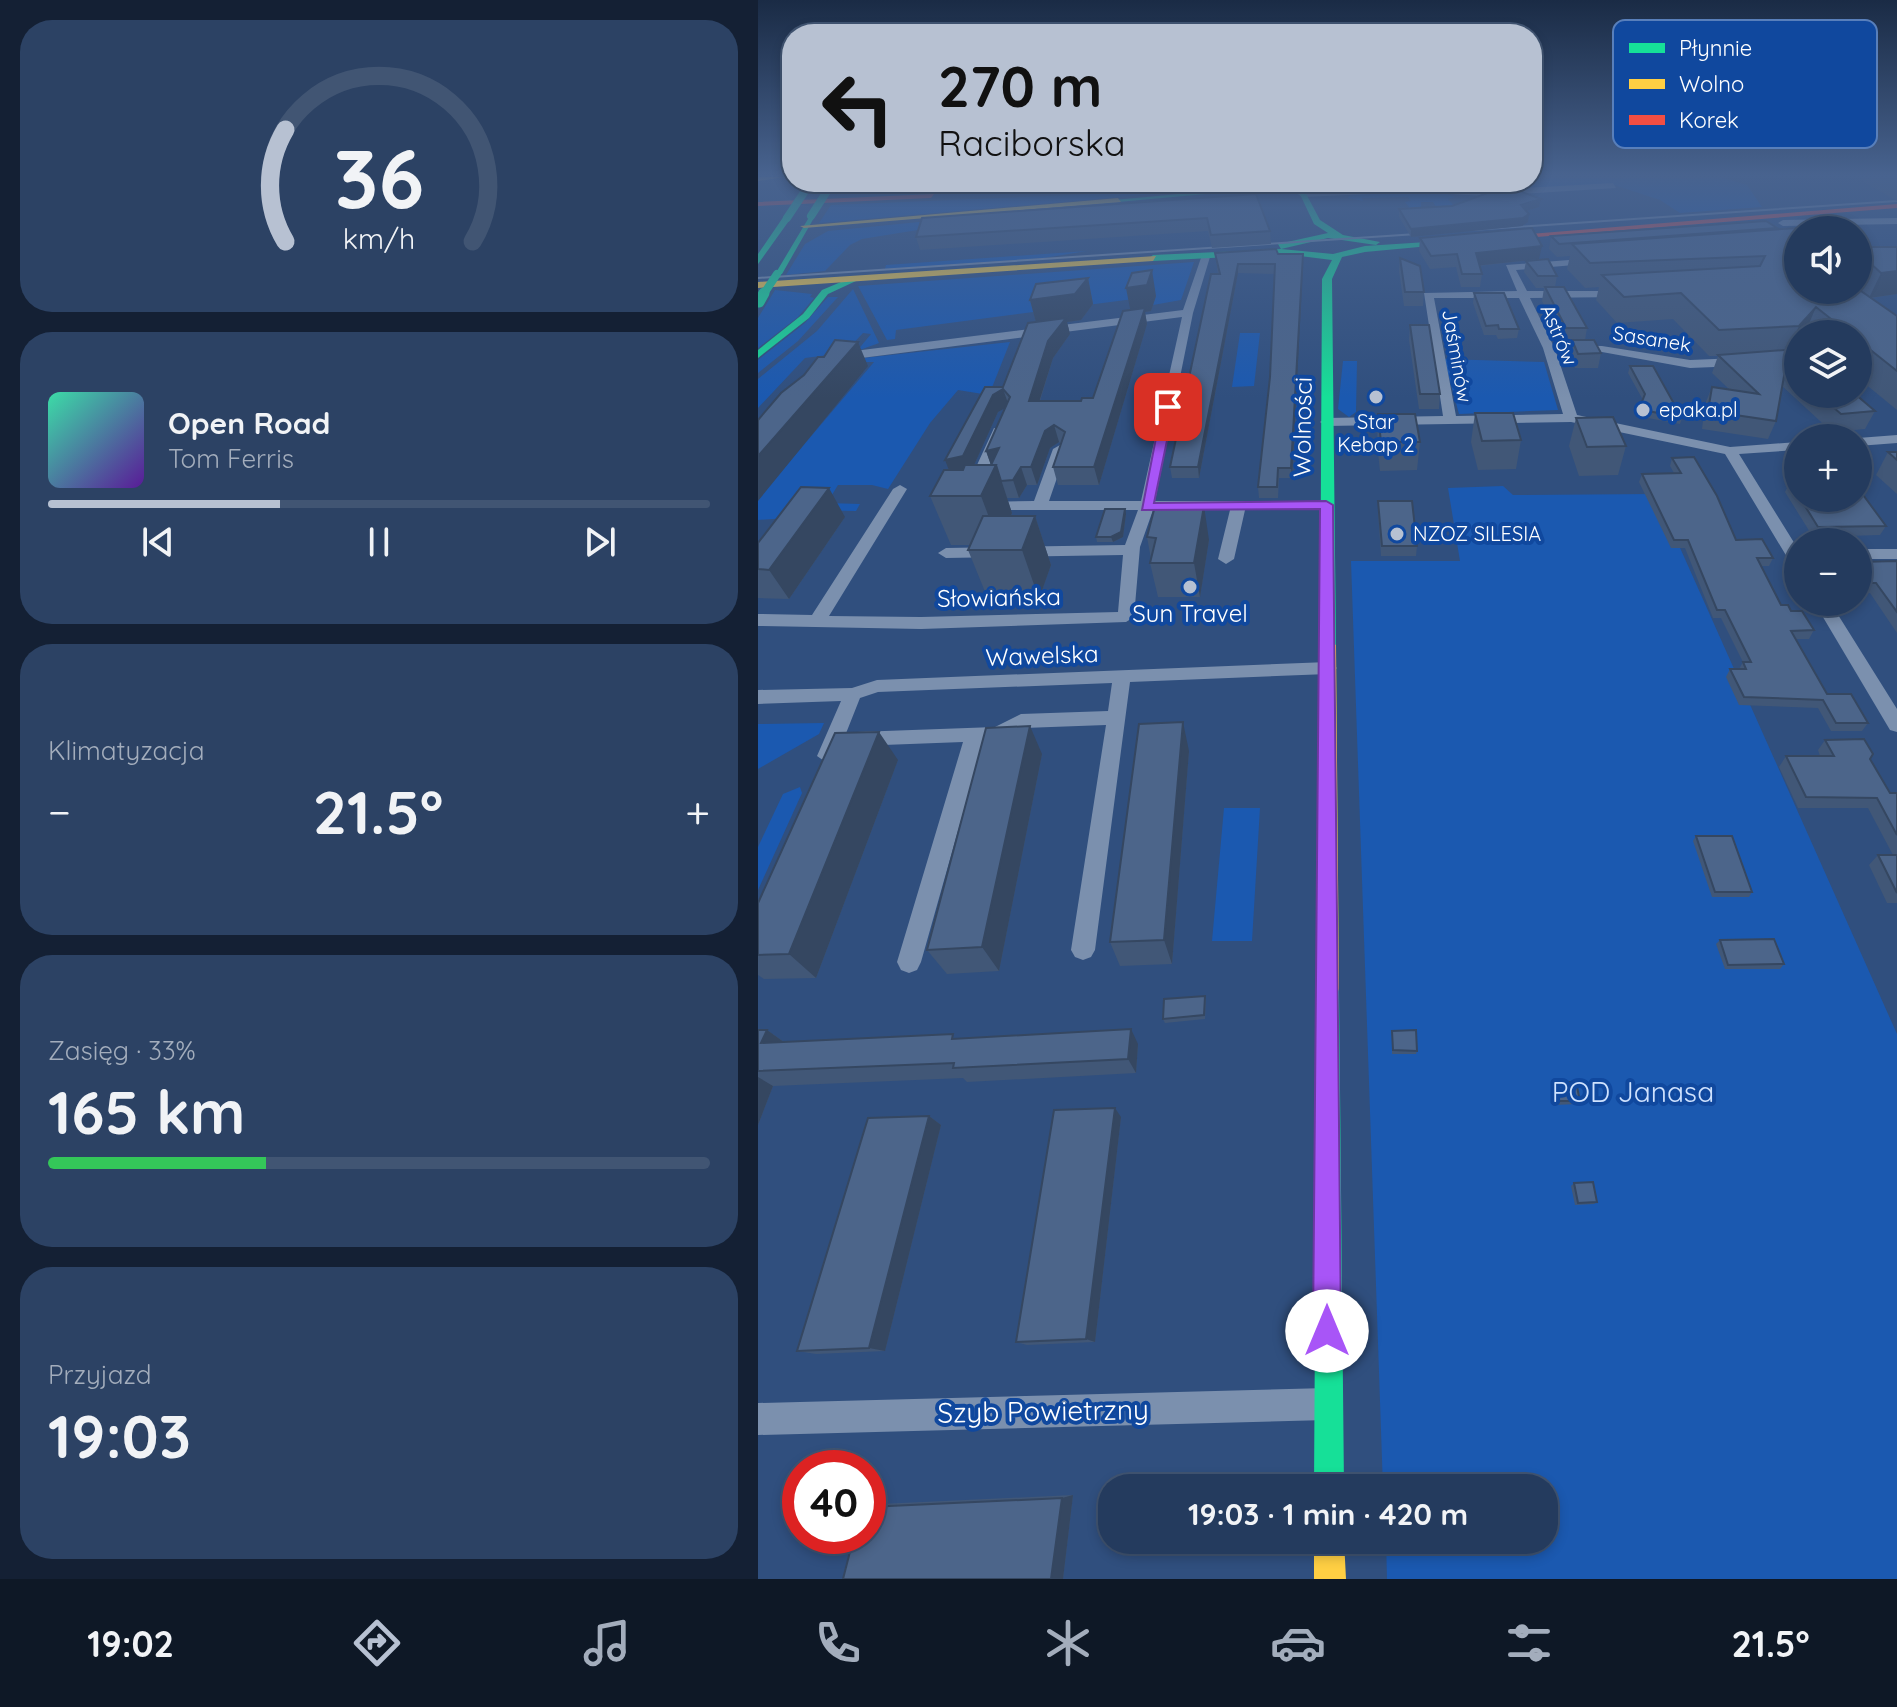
<!DOCTYPE html>
<html lang="pl">
<head>
<meta charset="utf-8">
<style>
	body { margin:0; font-family:Quicksand,sans-serif; background:#2c4264; color:#f1f3f6; height:100vh; display:flex; flex-direction:column; font-size:30px; white-space:nowrap }
	* { box-sizing:border-box; margin:0 }
	p { font-size:26px; color:#a3adbc }
	.icon { flex:none; width:44px; height:44px; fill:none; stroke:currentColor; stroke-width:2; stroke-linecap:round; stroke-linejoin:round }
	.map { position:relative; flex:1; overflow:hidden }
	.details { display:flex; flex-direction:column; gap:20px; padding:20px; background:#142034; width:758px }
	.details>* { flex:none }
	.top-card { position:absolute; left:24px; top:24px; width:760px; height:168px; border-radius:32px; box-shadow:0 4px 12px #0003,0 0 0 2px #415573; background:#b7c1d2; color:#111; overflow:hidden }
	.buttons { position:absolute; left:1026px; top:216px; display:grid; gap:16px }
	.buttons a { display:grid; place-items:center; width:88px; height:88px; border-radius:50%; background:#243b5e; box-shadow:0 4px 12px #0003,0 0 0 2px #415573; font-size:40px }
	.speed { position:absolute; left:24px; top:1450px; display:flex; gap:16px; font-size:40px; font-weight:700; text-align:center }
	.speed>* { display:grid; place-content:center; width:104px; height:104px; border-radius:50%; background:#243b5e; box-shadow:0 4px 12px #0003,0 0 0 2px #415573; line-height:1 }
	.speed .limit { border:12px solid #d22; background:#fff; color:#111 }
	.pin { position:absolute; display:grid; place-items:center; width:68px; height:68px; color:#fff; margin:-34px; border-radius:16px; box-shadow:0 4px 12px #0006 }
	.me { position:absolute; width:88px; margin:-44px; rotate:0deg; stroke-linejoin:round; filter:drop-shadow(0 0 6px #0008) }
	.turn { display:flex; align-items:center; gap:28px; height:168px; padding:0 24px; font-size:36px }
	.turn .icon { width:104px; height:104px; stroke-width:2.5 }
	.turn b { display:block; font-size:56px; line-height:68px }
	.big { font-size:60px; font-weight:800; line-height:1.1 }
	.details .card { flex:1; display:flex; flex-direction:column; justify-content:center; gap:12px; min-width:0; padding:0 28px; border-radius:32px; background:#2c4264 }
	.details .dial { align-items:center; gap:0 }
	.dial svg { height:208px; overflow:visible; fill:none; stroke:#415573; stroke-width:7; stroke-linecap:round; text-anchor:middle }
	.dial text { fill:#f1f3f6; stroke:none }
	.song { display:flex; align-items:center; gap:24px }
	.cover { width:96px; height:96px; border-radius:12px; background:linear-gradient(135deg,hsl(160 70% 55%),hsl(270 70% 35%)) }
	.played { height:8px; border-radius:4px; background:linear-gradient(90deg,#b7c1d2 35%,#415573 35%) }
	.keys { display:flex; justify-content:space-around; direction:ltr }
	.heat { display:flex; justify-content:space-between; align-items:center; font-size:44px; direction:ltr }
	.charge { height:12px; border-radius:6px; background:linear-gradient(90deg,#34c759 33%,#415573 0) }
	.trip { position:absolute; left:340px; top:1474px; width:460px; height:80px; border-radius:32px; background:#243b5e; box-shadow:0 4px 12px #0003,0 0 0 2px #415573; font-weight:800; line-height:80px; text-align:center }
	.dock { display:flex; height:128px; justify-content:space-around; align-items:center; background:#0e1826; color:#a3adbc }
	.dock .icon { width:56px; height:56px }
	.dock .on { color:#b7c1d2 }
	.dock b { font-size:36px; color:#f1f3f6 }
	main { display:flex; flex:1; min-height:0 }
	.map>svg:first-child { display:block }
</style>
</head>
<body>
<main>
<section class="details">
<div class="card dial"><svg viewBox="0 0 100 80">
<path d="M14 69A42 42 0 1 1 86 69"/>
<path d="M14 69A42 42 0 0 1 14 26" stroke="#b7c1d2"/>
<text x="50" y="56" font-size="32" font-weight="700">36</text>
<text x="50" y="72" font-size="11">km/h</text>
</svg></div>
<div class="card">
<div class="song"><i class="cover"></i><div><b>Open Road</b><p>Tom Ferris</p></div></div>
<div class="played"></div>
<div class="keys"><svg class="icon" aria-label="previous" viewBox="0 0 24 24"><path d="M18 5L8 12l10 7zM5 5v14"/></svg><svg class="icon" aria-label="pause" viewBox="0 0 24 24"><path d="M8 5v14M16 5v14"/></svg><svg class="icon" aria-label="next" viewBox="0 0 24 24"><path d="M6 5l10 7-10 7zM19 5v14"/></svg></div>
</div>
<div class="card"><p>Klimatyzacja</p>
<div class="heat"><a>−</a><b class="big">21.5°</b><a>+</a></div>
</div>
<div class="card"><p>Zasięg · 33%</p><b class="big">165 km</b><div class="charge"></div></div>
<div class="card"><p>Przyjazd</p><b class="big">19:03</b></div>
</section>
<div class="map">
<svg width="1139" height="1579" viewBox="0 0 1139 1579">
	<rect width="100%" height="100%" fill="#304f7e"/>
	<path fill="#1b59b0" d="M774,178H965L989,185L1004,207L922,213L902,200L856,185L736,192L655,188L571,191L559,190L557,185L774,182Z
		M455,189L61,223L73,205Z
		M653,191L684,192L697,197L690,199L697,207L679,208L675,202H663V213L644,210L651,207L647,202L653,201L650,197L604,198L605,201L590,198L593,194Z
		M283,210L104,239L92,245L67,271L28,275L47,244L70,231Z
		M329,251L286,258L127,269L128,265Z
		M436,262L423,300L395,305L391,297L138,330L137,339L129,340L100,286Z
		M95,289L121,343L99,351L113,334L105,333L86,353L47,358L0,408V379L59,331Z
		M17,290L54,294L52,297L56,298L40,317L0,348V318Z
		M70,297H80L40,341L0,373V360L47,323Z
		M482,333H502L496,386L474,387Z
		M252,342L231,395L200,390L172,423L130,489L114,485H80L69,503L102,504L98,511L52,510L31,518L0,520V499L116,362H94L96,359Z
		M686,359L786,362L800,410L701,414Z
		M585,361H599L598,412L591,417L580,409Z
		M745,486L755,495L898,494L1139,1034V1579H629L628,1540H786V1488H625L593,561H702L690,488Z
		M66,723L61,734L0,769V724Z
		M42,787L44,793L0,890V847L25,794Z
		M466,808H502L494,941H454Z"/>
	<g fill="none" stroke-linecap="round" stroke-linejoin="round">
		<path fill="#7b90ae" fill-rule="evenodd" d="M855,183L858,188L728,196L657,192L544,197L540,194L657,186L728,190Z
			M1139,218V224L1025,226L1020,223L1025,220Z
			M444,255L452,257L435,313L397,501H568L575,505L573,508L487,510L476,559L468,564L460,559L472,510H395L382,547L376,617L368,622L163,629L0,626V614L54,615L135,489L142,485L149,489L71,616L163,617L360,612L365,555L188,558L180,553L188,548L367,545L380,510H225L218,506L225,502L276,501L295,449L302,445L309,449L291,501H383L424,317L80,361L74,357L80,353L425,310Z
			M837,258L840,263L758,270L769,291H864L869,294L864,297L772,298L795,345L844,346L932,360L981,358L987,362L981,366L932,368L844,352H798L819,415L972,447L1040,442V450L981,454L1040,549V567L1032,562L967,454L813,422L568,426L562,422L568,418L685,416L666,293L759,291L748,265ZM676,298H761L785,348L805,414L698,416Z
			M236,428L248,431L222,489L210,492L208,489Z
			M1139,435V443L1100,446V438Z
			M1100,549H1139V559H1100Z
			M1056,602H1072L1139,709V732L1132,730Z
			M570,662L579,668L570,674L372,682L337,950L333,957L325,960L317,957L313,950L348,725L266,728L247,739L225,742L163,962L159,970L151,973L143,970L139,962L205,742L99,746L89,739L99,732L237,727L263,714L350,711L354,683L120,692L102,698L79,756L69,763L59,756L83,701L0,704V690L94,688L119,680Z
			M569,1388L580,1393L585,1404L580,1415L569,1420L0,1435V1403Z"/>
		<path fill="#16e098" fill-rule="evenodd" d="M549,182H580L360,202L356,200Z
			M539,188H545L562,220L585,235L622,242L618,245L570,238L523,249L575,254L607,246L700,240L704,243L607,252L584,257L574,279L578,645L570,650L562,645L564,279L574,260L526,254L395,261L391,258L395,255L523,249L520,244L570,233L556,224Z
			M53,214L57,216L24,274L16,276Z
			M26,216L33,218L0,264V254Z
			M90,279L98,281L70,294L51,318L0,358V350L45,314L64,290Z
			M570,979L578,982L581,989L586,1488H556L559,989L562,982Z"/>
		<path fill="#ffcf43" fill-rule="evenodd" d="M0,177H26L0,181Z
			M360,198L363,202L46,228L42,226Z
			M398,256L395,261L0,288V282Z
			M570,640L578,645L581,989L578,996L570,999L562,996L559,989L562,645Z
			M556,1540H586L588,1579H556Z"/>
		<path fill="#f24e42" fill-rule="evenodd" d="M272,182H335L149,191L145,189Z
			M176,194L173,198L0,206V202Z
			M1139,204V208L741,240L737,237Z"/>
		<path stroke="#7b90ae" stroke-width="2" d="M714,230L1139,201
			M0,278L674,233"/>
		<path stroke="#16e098" stroke-width="8" d="M539,182L542,190
			M53,216L75,182
			M29,218L53,182
			M5,295L19,274"/>
		<path stroke="#16e098" stroke-width="11" d="M1,302L6,293"/>
	</g>
	<path fill="#415777" fill-rule="evenodd" d="M1097,177H1139V201Z
		M498,194L512,231L513,244L454,248L450,231L162,250L158,237Z
		M781,207L769,211L770,222L764,226L653,237L641,217V209Z
		M1019,228L1040,290L1104,292L1100,288V247H1139V294L1113,298L1139,316V410L1100,378V334H1040V341L1032,350L1040,349V394H1097L1117,411L1107,429L1074,432L1024,386L1018,421L1010,439L944,429L947,404L954,387L971,389L954,373L960,356H951L915,319L859,323L838,300L841,287L827,288L809,269L812,256L799,257L791,249L793,236Z
		M662,238L781,259L721,266L724,274L722,287H703L698,267L672,269L661,251Z
		M457,253L520,254L545,263L534,478H521L520,498H501L500,487L512,377L517,274L480,273L441,478H414L412,467L460,274Z
		M642,258L666,292L665,306H646L641,271Z
		M768,261L799,276L797,287L829,328L827,340L843,353L840,368H817L811,355L813,342H805L784,301L786,288H778L766,272Z
		M330,278L335,304L323,320L309,322L312,334L295,358L282,401H323L335,398L372,310L398,296L393,311L387,312L389,324L341,485H300L295,467L303,444L301,442L292,448L279,485H269L261,498H249L254,513L253,516H277L293,565L281,599H230L210,550L212,545H193L172,496L245,387L278,322L272,300ZM247,408L228,451L233,465H216L240,412Z
		M716,293L761,329L759,338L740,339L738,335H726L715,303Z
		M652,325L682,394L681,409H661L651,340Z
		M872,366L924,418L922,424L879,416L885,400L870,373Z
		M717,413L763,440L758,469L720,470L713,442Z
		M620,414L662,442L659,470L622,471L619,443Z
		M818,418L868,446L860,475L821,476L811,446Z
		M1130,452L1139,460V494L1118,475Z
		M914,458L978,540L1015,558L1011,566H1003L1023,605L1033,611L1056,630L1051,639H1038L1069,694L1110,723L1104,731H1073L1060,708L981,705L968,677L972,669H981L985,662L963,618H955L927,548H913L881,482L884,474L916,473L912,466Z
		M1038,466H1040V498H1100L1128,526L1122,535L1055,537L1027,492L1032,482H1038L1033,475Z
		M620,501L659,546L658,556H623L620,511Z
		M368,514L365,537L355,542H339L338,537Z
		M87,517L31,599L0,598V543Z
		M389,537L451,540L442,597H400L392,563L393,559Z
		M1139,561V633L1112,593H1100V562Z
		M1067,740L1112,759L1132,793H1139V903H1129L1111,865L1120,855H1135L1110,808H1040L1021,767L1028,756H1062L1060,750Z
		M431,751L414,964L362,966L352,942Z
		M284,754L241,971L189,974L169,950Z
		M140,760L58,978L6,979L0,975V903Z
		M938,836L994,892L991,897H954L935,841Z
		M962,940L1026,964L1022,969H967L958,944Z
		M447,996L448,1000L447,1019L407,1023L405,1019Z
		M0,1030H9L26,1042L200,1039L380,1044L378,1073L209,1082L205,1078L15,1086L0,1125Z
		M634,1031L659,1051L658,1054H634Z
		M795,1082L822,1101L819,1104L797,1105L793,1086Z
		M171,1116L183,1125L127,1351L58,1354L39,1351Z
		M363,1117L337,1342L269,1345L258,1342Z
		M816,1183L839,1202L836,1204L817,1205L813,1186Z
		M315,1495L305,1579H85L110,1506L122,1504Z"/>
	<path fill="#354761" d="M783,199L781,207L762,213L763,205Z
		M771,214L770,222L764,226L653,237V229Z
		M784,246L781,259L716,266L718,253Z
		M545,254V263L534,478L533,468Z
		M480,264V273L441,478L440,467Z
		M394,270L398,296L393,311L387,312L389,324L341,485L336,467L373,314L368,288Z
		M1139,271V294L1111,298L1123,273Z
		M330,278L335,304L323,320L309,322L312,334L295,358L276,418L271,401L279,326L272,300Z
		M1058,307L1047,333L1040,334V341L1030,352L1041,326Z
		M100,342L110,366L0,501V456Z
		M245,389L251,406L240,412L212,474L194,478L187,460L235,395Z
		M296,425L301,442L292,448L279,485L273,467L287,431Z
		M241,448L239,467L254,513L241,544L223,496L234,468L228,451Z
		M263,467L269,485L261,498L255,480Z
		M71,488L87,517L31,599L11,570Z
		M446,506L451,540L442,597L436,563Z
		M367,509L368,514L365,537L355,542L353,537Z
		M277,516L293,565L281,599L264,550Z
		M425,722L431,751L414,964L406,940Z
		M272,726L284,754L241,971L224,947Z
		M121,732L140,760L58,978L31,954Z
		M373,1029L380,1044L378,1073L370,1059Z
		M9,1030L30,1045L3,1043Z
		M0,1077L15,1086L0,1125Z
		M357,1108L363,1117L337,1342L328,1339Z
		M171,1116L183,1125L127,1351L111,1348Z
		M315,1495L305,1579H293L304,1498Z"/>
	<path fill="#4c658a" stroke="#354761" stroke-width="2" d="M756,189L783,199L763,205L771,214L765,218L653,229L641,209L694,206L735,191Z
		M498,194L512,231L453,235L449,218L158,237L164,218Z
		M1008,221L1019,228L801,244L793,236Z
		M774,228L784,246L718,253L724,274H704L699,254L673,256L662,238Z
		M1039,228L1042,230H1040V290H1100V289L1139,316V371L1100,340V334H1092L1058,307L1041,326L961,330L923,293L866,297L844,275L1002,266L1007,256L832,263L814,244Z
		M1100,247H1139V271L1123,273L1112,263L1100,262Z
		M518,249L520,254H545L533,468H520L519,487H500L512,377L517,264H480L440,467H412L453,274H462L457,253Z
		M642,258L662,266L666,292H647Z
		M790,259L799,276H780L768,261Z
		M394,270L389,285L368,288L374,273Z
		M330,278L317,294L272,300L278,284Z
		M787,287H806L829,328H808Z
		M716,293H746L761,329H741L740,325L728,326Z
		M387,308L336,467H295L307,432L296,425L287,431L273,467H263L255,480L243,481L238,465H233L241,448L228,451L252,397L245,389L235,395L205,456L187,460L227,387H245L270,323L308,318L290,341L271,401H323L324,398H335L365,311Z
		M652,325H671L682,394H662Z
		M77,340L100,342L0,456V420L23,393L46,375L60,357H66Z
		M814,340H836L843,353L820,354Z
		M1040,349V376L1028,365L1018,421L950,411L954,387L1001,394L960,355Z
		M872,366H895L924,418L881,409L887,394Z
		M1060,394H1097L1117,411L1083,414Z
		M717,413H755L763,440L724,441Z
		M620,414H657L662,442H623Z
		M855,417L868,446L829,447L818,418Z
		M1130,452H1139V460Z
		M936,457L959,496L978,540L1004,539L1015,558H999L1023,605H1030L1033,611H1044L1056,630L1033,631L1069,694H1093L1110,723H1078L1065,700L986,697L972,669H988L985,662H993L967,610H959L930,540H916L884,474L923,473L914,458Z
		M207,465H238L223,496H172L186,470H205Z
		M1032,482L1040,483V495Z
		M43,487L71,488L11,570L0,569V543Z
		M1100,488L1128,526L1060,527L1042,498H1100Z
		M620,501H654L659,546H624Z
		M397,506H446L436,563H392L398,538L389,537Z
		M347,509H367L363,532L353,537H338Z
		M225,516H277L264,550H210Z
		M1139,561V612L1118,583H1100V562Z
		M425,722L406,940L352,942L381,724Z
		M272,726L224,947L169,950L228,728Z
		M121,732L31,954L0,955V903L77,733Z
		M1106,739L1115,754L1112,759L1132,793H1139V835L1119,798L1048,797L1028,756H1076L1067,740Z
		M938,836H974L994,892H957Z
		M1120,855H1139V893Z
		M1016,939L1026,964L970,965L962,940Z
		M447,996L446,1015L405,1019L406,999Z
		M373,1029L370,1059L195,1068L196,1063L0,1071V1030H9L3,1043L195,1034L194,1039Z
		M658,1030L659,1051L635,1050L634,1031Z
		M795,1082H818L822,1101H799Z
		M357,1108L328,1339L258,1342L296,1110Z
		M171,1116L111,1348L39,1351L110,1118Z
		M835,1182L839,1202L820,1203L816,1183Z
		M304,1498L293,1579H85L96,1536H110V1507Z"/>
	<linearGradient id="sky" x2="0" y2="1"><stop stop-color="#1a2b45"/><stop offset="0.44" stop-color="#48638f"/><stop offset="1" stop-color="#48638f" stop-opacity="0"/></linearGradient>
	<rect width="1139" height="398" fill="url(#sky)"/>
	<path fill="#a855f7" stroke="#6d37a1" stroke-width="2" d="M410,404L416,407L396,503L568,501L575,505L583,1331L579,1341L569,1345L559,1341L555,1331L562,509L384,510L404,407Z"/>
	<g fill="#b7c1d2" stroke="#10489e" stroke-width="3">
		<circle cx="618" cy="397" r="8"/>
		<circle cx="885" cy="410" r="8"/>
		<circle cx="639" cy="534" r="8"/>
		<circle cx="432" cy="587" r="8"/>
	</g>
	<g text-anchor="middle" stroke-width="8" stroke-linejoin="round" paint-order="stroke">
		<g font-size="20" fill="#fff" stroke="#10489e">
			<text transform="translate(801 335) rotate(67)" y="7">Astrów</text>
			<text transform="translate(894 339) rotate(9)" y="7">Sasanek</text>
			<text transform="translate(699 356) rotate(80)" y="7">Jaśminów</text>
		</g>
		<g font-size="20" fill="#fff" stroke="#10489e" text-anchor="start">
			<text x="901" y="417">epaka.pl</text>
			<text x="618" y="429" text-anchor="middle">Star<tspan x="618" dy="23">Kebap 2</tspan></text>
			<text x="655" y="541">NZOZ SILESIA</text>
		</g>
		<g font-size="24" fill="#fff" stroke="#10489e">
			<text transform="translate(545 427) rotate(-89)" y="8">Wolności</text>
			<text transform="translate(241 598) rotate(-1)" y="8">Słowiańska</text>
			<text transform="translate(284 656) rotate(-2)" y="8">Wawelska</text>
		</g>
		<g font-size="24" fill="#fff" stroke="#10489e">
			<text x="432" y="622">Sun Travel</text>
		</g>
		<g font-size="28" fill="#cfe2fe" stroke="#10489e">
			<text x="875" y="1102">POD Janasa</text>
		</g>
		<g font-size="28" fill="#fff" stroke="#10489e">
			<text transform="translate(285 1411) rotate(-1)" y="10">Szyb Powietrzny</text>
		</g>
	</g>
	<rect x="855" y="20" width="264" height="128" rx="12" fill="#10489e" stroke="#587fbb" stroke-width="2"/>
	<rect x="871" y="43" width="36" height="10" fill="#16e098"/>
	<rect x="871" y="79" width="36" height="10" fill="#ffcf43"/>
	<rect x="871" y="115" width="36" height="10" fill="#f24e42"/>
	<g font-size="22" fill="#fff">
		<text x="921" y="56">Płynnie</text>
		<text x="921" y="92">Wolno</text>
		<text x="921" y="128">Korek</text>
	</g>
</svg>
<div class="buttons">
<a><svg class="icon" aria-label="sound" viewBox="0 0 24 24"><path d="M4 9h4l5-4v14l-5-4H4zM17 9q2 3 0 6"/></svg></a>
<a><svg class="icon" aria-label="layers" viewBox="0 0 24 24"><path d="M12 4l9 5-9 5-9-5zM3 14l9 5 9-5"/></svg></a>
<a>+</a>
<a>−</a>
</div>
<div class="speed"><div class="limit">40</div></div>
<div class="pin" style="left:410px;top:407px;background:#d93025"><svg class="icon" aria-label="arrive" viewBox="0 0 24 24"><path d="M6 21V4h12l-3 4 3 4H6"/></svg></div>
<svg class="me" style="left:569px;top:1331px" viewBox="-20 -20 40 40"><circle r="19" fill="#fff"/><path d="M0-13L10 11 0 6-10 11z" fill="#a855f7"/></svg>
<div class="trip">19:03 · 1 min · 420 m</div>
<div class="top-card">
<div class="turn"><svg class="icon" aria-label="left" viewBox="0 0 24 24"><path d="M17 20v-9H6M10 6l-5 5 5 5"/></svg><div><b>270 m</b>Raciborska</div></div>
</div>
</div>
</main>
<nav class="dock">
<b>19:02</b>
<svg class="icon on" aria-label="directions" viewBox="0 0 24 24"><path d="M12 3l9 9-9 9-9-9zM9 14v-3h6M13 9l2 2-2 2"/></svg>
<svg class="icon" aria-label="music" viewBox="0 0 24 24"><path d="M9 18V5l10-2v13"/><circle cx="6" cy="18" r="3"/><circle cx="16" cy="16" r="3"/></svg>
<svg class="icon" aria-label="phone" viewBox="0 0 24 24"><path d="M5 4h4l2 5-3 2q2 4 5 5l2-3 5 2v4C11 20 4 13 5 4z"/></svg>
<svg class="icon" aria-label="climate" viewBox="0 0 24 24"><path d="M12 3v18M4 7l16 10M4 17L20 7"/></svg>
<svg class="icon" aria-label="car" viewBox="0 0 24 24"><path d="M5 17H2v-5l4-1 3-4h7l3 4 3 1v5h-3M9 17h6M6 11h13"/><circle cx="7" cy="17" r="2"/><circle cx="17" cy="17" r="2"/></svg>
<svg class="icon" aria-label="filters" viewBox="0 0 24 24"><path d="M4 7h16M4 17h16"/><circle cx="9" cy="7" r="2"/><circle cx="15" cy="17" r="2"/></svg>
<b>21.5°</b>
</nav>
</body>
</html>
